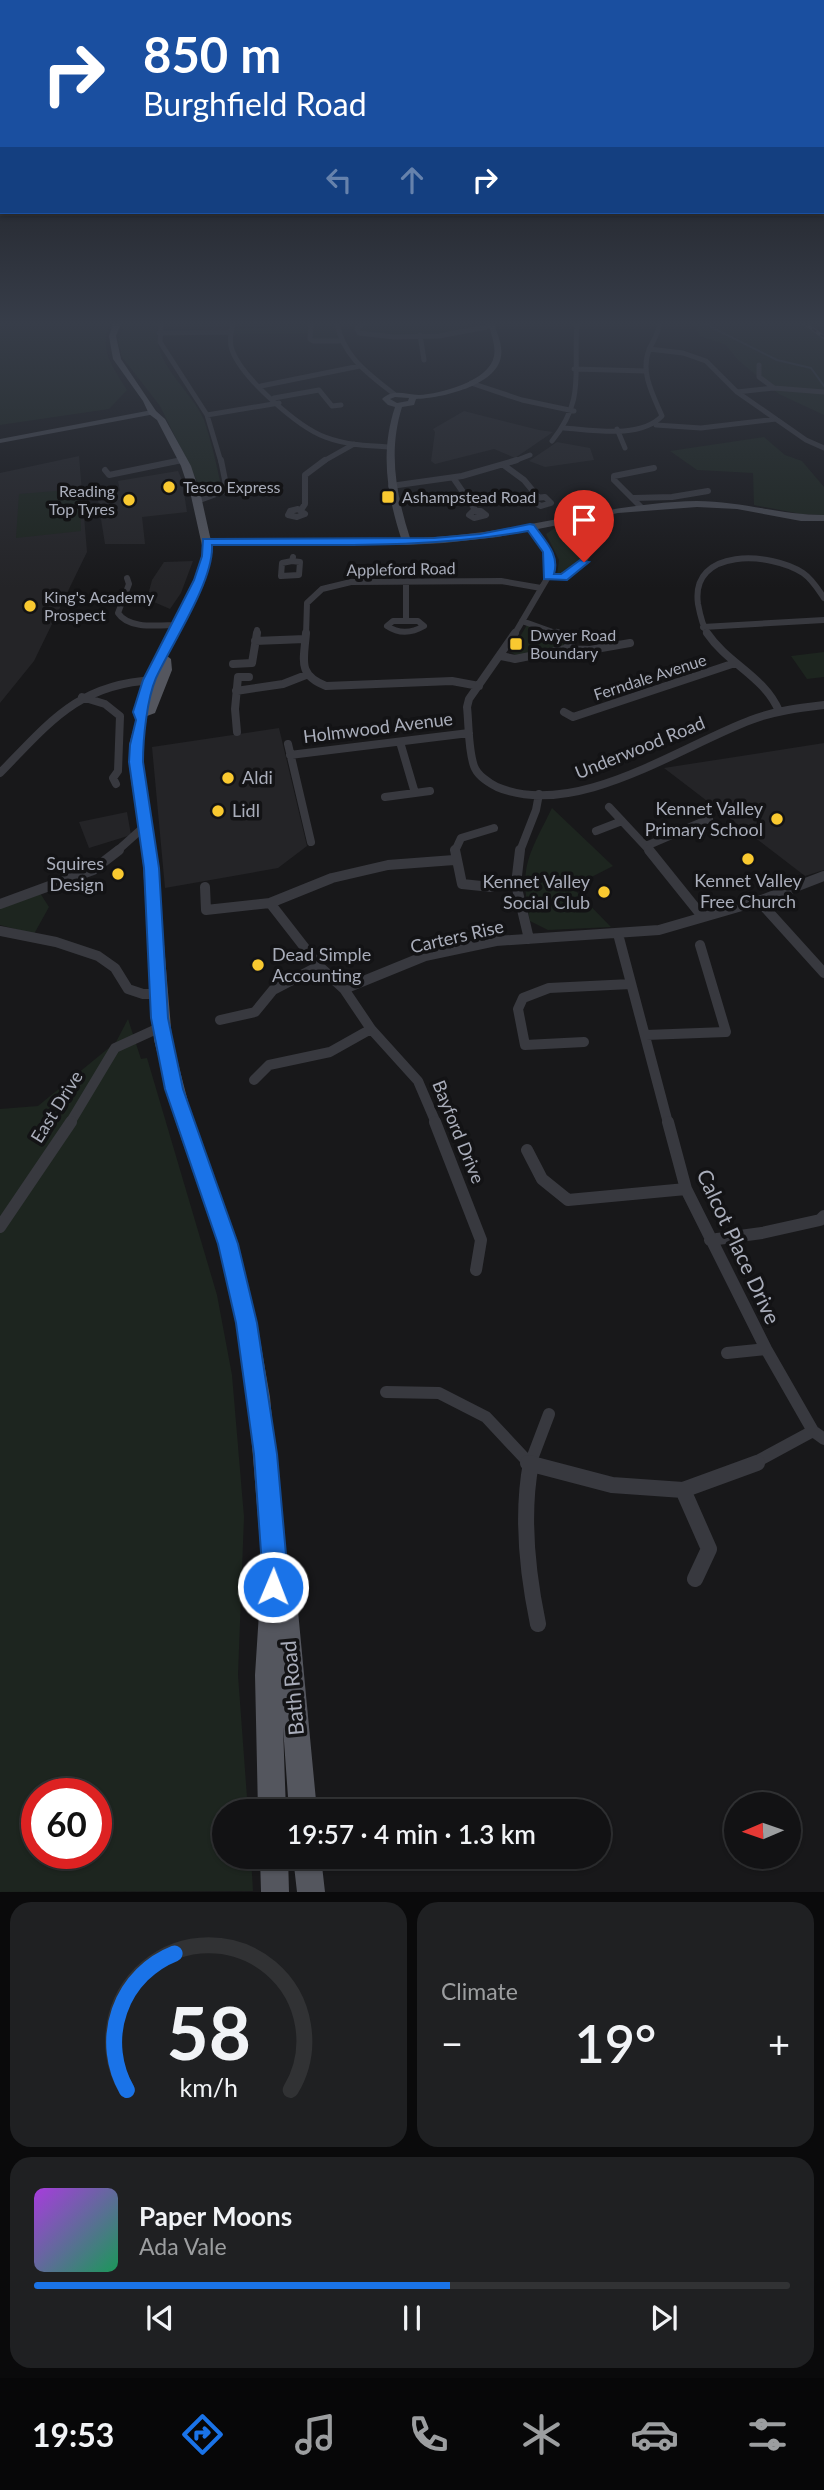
<!DOCTYPE html>
<html lang="en">
<head>
<meta charset="utf-8">
<style>
	body { margin:0; font-family:Lato,sans-serif; background:#1f2022; color:#f1f3f6; height:100vh; display:flex; flex-direction:column; font-size:26px; white-space:nowrap }
	* { box-sizing:border-box; margin:0 }
	p { font-size:23px; color:#9c9ea0 }
	.icon { flex:none; width:38px; height:38px; fill:none; stroke:currentColor; stroke-width:2; stroke-linecap:round; stroke-linejoin:round }
	.map { position:relative; height:1892px; overflow:hidden }
	.sheet { display:flex; flex-direction:column; gap:10px; padding:10px; background:#0a0a0b; flex:1 }
	.sheet>* { flex:none }
	.guide { position:absolute; left:0px; top:0px; width:824px; height:214px; box-shadow:0 2px 5px #0004,0 0 0 2px #313234; background:#1a4fa0; color:#fff; overflow:hidden }
	.needle { width:46px; rotate:268deg }
	.controls { position:absolute; left:724px; top:1792px; display:grid; gap:14px }
	.controls a { display:grid; place-items:center; width:77px; height:77px; border-radius:50%; background:#121214; box-shadow:0 2px 5px #0004,0 0 0 2px #313234; font-size:35px }
	.speed { position:absolute; left:21px; top:1778px; display:flex; gap:14px; font-size:35px; font-weight:700; text-align:center }
	.speed>* { display:grid; place-content:center; width:91px; height:91px; border-radius:50%; background:#121214; box-shadow:0 2px 5px #0004,0 0 0 2px #313234; line-height:1 }
	.speed .limit { border:10px solid #d22; background:#fff; color:#111 }
	.pin { position:absolute; display:grid; place-items:center; width:60px; height:60px; color:#fff; margin:-72px -30px; border-radius:50% 50% 50% 0; rotate:-45deg; box-shadow:0 0 7px #0007 }
	.pin .icon { rotate:45deg }
	.me { position:absolute; width:77px; margin:-38px; rotate:1deg; stroke-linejoin:round; filter:drop-shadow(0 0 5px #0008) }
	.turn { display:flex; align-items:center; gap:24px; height:147px; padding:0 28px; font-size:32px }
	.turn .icon { width:91px; height:91px; stroke-width:2.5 }
	.turn b { display:block; font-size:49px; line-height:60px }
	.lanes { display:flex; align-items:center; height:66px; padding:0 28px; background:#0003; justify-content:center; gap:35px; direction:ltr }
	.lanes .off { opacity:.35 }
	.big { font-size:52px; font-weight:600; line-height:1.1 }
	.sheet .tile { flex:1; display:flex; flex-direction:column; justify-content:center; gap:10px; min-width:0; padding:0 24px; border-radius:21px; background:#1f2022 }
	.sheet .dial { align-items:center; gap:0 }
	.dial svg { height:182px; overflow:visible; fill:none; stroke:#313234; stroke-width:7; stroke-linecap:round; text-anchor:middle }
	.dial text { fill:#f1f3f6; stroke:none }
	.song { display:flex; align-items:center; gap:21px }
	.cover { width:84px; height:84px; border-radius:10px; background:linear-gradient(135deg,hsl(280 70% 55%),hsl(150 70% 35%)) }
	.played { height:7px; border-radius:4px; background:linear-gradient(90deg,#1a73e8 55%,#313234 55%) }
	.keys { display:flex; justify-content:space-around; direction:ltr }
	.heat { display:flex; justify-content:space-between; align-items:center; font-size:38px; direction:ltr }
	.sheet .tiles { flex:1; display:grid; gap:10px; grid-template-columns:1fr 1fr }
	.tile:last-child { grid-column:span 2 }
	.trip { position:absolute; left:212px; top:1799px; width:399px; height:70px; border-radius:35px; background:#121214; box-shadow:0 2px 5px #0004,0 0 0 2px #313234; font-weight:600; line-height:70px; text-align:center }
	.menu { display:flex; height:112px; justify-content:space-around; align-items:center; background:#070708; color:#9c9ea0 }
	.menu .icon { width:49px; height:49px }
	.menu .selected { color:#1a73e8 }
	.menu b { font-size:32px; color:#f1f3f6 }
	.map>svg:first-child { display:block }
</style>
</head>
<body>
<div class="map">
<svg width="824" height="1892" viewBox="0 0 824 1892">
	<rect width="100%" height="100%" fill="#18181a"/>
	<path fill="#242427" d="M464,411L539,430L553,432L515,458L494,449L435,464L431,461L435,432L433,429Z
		M557,442L590,448L594,460L545,467L529,461Z
		M79,456L87,552L34,661L0,703V473Z
		M178,471L182,480L187,512L142,517L145,544H105L97,494L120,491L118,481Z
		M193,561L181,593L170,609L147,599L152,580L164,562Z
		M279,728L307,846L278,868L165,888L152,747Z
		M824,743V870L805,876L664,768Z
		M127,812L131,835L89,848L79,822Z"/>
	<path fill="#1d251f" fill-rule="evenodd" d="M0,323H110C98,350 113,367 127,390L109,409L0,425Z
		M125,323H159C147,360 192,390 204,420C212,443 217,467 222,490L216,494L203,493L160,406L122,357L118,340Z
		M311,323H337L339,341H313L310,333L231,335L232,329L310,326Z
		M369,323H465L469,328C447,335 380,341 360,330Z
		M693,323H804L824,337V415L779,394L738,360L726,345L700,336Z
		M764,437L785,455L802,461L824,487V515L801,514L754,505L753,473L697,470L670,451Z
		M80,489L81,531L16,538L19,494Z
		M589,520L598,523L579,561L564,575H557L559,560L546,534L555,528Z
		M528,623L563,637L567,642L562,646L517,656L511,652Z
		M824,652V677L807,679L791,656Z
		M552,808L613,866L572,887L611,927L548,930L530,921C519,865 528,857 552,808Z
		M40,893L49,907L34,934L0,925V908Z
		M128,1019L141,1059L147,1058L217,1295L232,1375L244,1517L238,1675L248,1811H224V1857H251L253,1891L0,1892V1109L38,1106L116,1042ZM37,1794H96V1853H37Z"/>
	<g fill="none" stroke-linecap="round" stroke-linejoin="round">
		<path stroke="#2d353f" stroke-width="2" d="M703,323L777,360L811,368L824,386"/>
		<path stroke="#38393f" stroke-width="5" d="M161,323L160,342L207,415L221,462
			M233,323C231,332 229,341 232,350C242,378 298,427 325,437C346,445 368,446 389,447
			M311,323L310,339L313,341H339
			M337,323C343,357 369,374 394,394
			M364,323L357,329L359,333L394,337L439,336L492,326
			M159,333L231,332
			M420,335L424,360
			M649,349L683,353L706,361L737,392L806,440L824,448
			M759,365V377L774,388
			M574,369L645,371
			M471,383L522,400L574,411
			M261,386L360,366
			M737,392L774,388L824,392
			M274,398L319,390L332,406L341,405
			M207,415L279,403
			M656,425L701,428L776,419
			M564,428C593,430 640,439 662,416C653,395 640,372 649,350C653,340 659,334 659,323
			M617,429L625,448
			M552,441C586,399 573,372 577,323
			M173,462L183,460
			M322,462L354,444
			M512,462L530,455"/>
		<path stroke="#38393f" stroke-width="6" d="M505,466L524,480L538,497
			M105,470L109,475L182,460
			M454,479L476,511
			M391,486L462,476L517,460
			M545,497L551,503L541,506L533,502L536,498Z
			M634,498L672,497L708,491
			M197,501L227,490L221,460
			M641,507L614,480V476L654,468
			M298,509L305,514L297,517L288,515L290,511Z
			M301,510L305,504V475L325,460
			M473,511H481L486,515L474,518L469,515Z
			M292,561L300,562L299,575L281,576L282,563Z
			M292,561L293,557
			M548,577C583,579 590,550 603,523L595,513
			M127,578L129,584L118,613C129,630 160,625 178,625
			M406,582V621
			M393,621H418L424,626C412,633 399,634 387,626Z
			M522,621L561,635
			M703,627L824,620
			M256,635L257,630
			M306,635L307,603L322,589L351,582L501,581L541,588
			M514,635L548,577C553,556 545,542 530,527
			M708,635C702,625 700,615 698,604C690,547 771,552 803,573C812,579 818,589 824,598"/>
		<path stroke="#38393f" stroke-width="8" d="M306,633C304,660 297,675 326,686L452,681L479,686
			M515,633L469,699L467,707C469,725 468,749 474,766C477,775 489,783 497,787C575,820 679,747 751,720C774,711 799,708 824,705
			M707,633C728,664 764,676 779,711
			M255,641L305,639
			M565,649L590,650L630,643
			M501,656L515,659L565,649L571,644L570,639L557,633
			M233,664L252,663L257,633
			M236,691L283,684L306,675
			M82,697L105,704L120,716L118,771L113,778L116,784
			M564,712L573,717L735,663
			M237,732L235,709L238,677H249
			M288,744L311,842
			M290,755L469,733
			M0,773C50,722 78,684 154,680
			M415,793L430,791
			M385,797L415,793L400,742
			M609,807L650,851
			M596,831L622,821
			M646,846L709,819
			M117,851L146,825
			M455,851L461,838L494,828
			M520,851L536,810L539,794"/>
		<path stroke="#38393f" stroke-width="10" d="M455,850L462,884L491,887
			M520,850L516,884L529,939
			M649,850L702,916
			M205,887L206,910L270,903L332,878L388,865L454,860
			M759,901L824,973
			M270,903L319,966L344,989L371,1029L418,1081L436,1123
			M0,904L93,870L119,850
			M0,931L56,942L98,956L115,968L128,989L143,994H158
			M618,934L668,1123
			M344,989L425,956L496,941L659,930L759,901L824,876
			M220,1020L255,1012L273,990L319,966
			M646,1035L726,1032L700,945
			M584,1042L525,1045L518,1009L523,998L549,988L631,984
			M254,1080L269,1065L330,1052L371,1029
			M70,1123L115,1048L161,1027"/>
		<path stroke="#38393f" stroke-width="12" d="M435,1122L481,1240L476,1270
			M668,1122L686,1189L766,1349L813,1431L824,1439
			M527,1150L542,1179L568,1200L686,1189
			M0,1227L71,1122
			M710,1240L762,1233L820,1220L824,1216
			M727,1353L766,1349
			M386,1392L439,1393L486,1417L530,1464
			M530,1464L549,1414
			M752,1464L813,1431"/>
		<path stroke="#38393f" stroke-width="16" d="M528,1463L612,1485L683,1490L757,1463
			M531,1463C521,1516 527,1571 538,1624
			M683,1490L709,1549L695,1579"/>
		<path fill="#46484f" fill-rule="evenodd" d="M488,323H494C497,333 503,346 501,356C497,386 441,398 416,399L414,405L402,407C388,452 396,494 410,538C507,537 600,503 697,501C740,501 781,515 824,515V521H801L737,509L697,507L618,513L498,537L444,543L407,545L204,544V540L207,539L401,538C387,494 380,452 395,407L388,405L382,399C394,388 405,395 419,395C440,394 490,381 494,356C496,346 491,333 488,323ZM395,397L409,398L408,401L397,403L390,399Z
			M152,410H155V414L0,443V439Z"/>
		<path fill="#54565e" fill-rule="evenodd" d="M113,323H121L116,336L121,359L156,411L165,419L191,466L201,496L213,550L208,570L167,656L171,659L172,670L155,713L147,716L143,745L144,774L156,849L172,1040L192,1117L238,1244L257,1323L270,1397L286,1573L298,1611L317,1811H289L283,1727L286,1811H258L255,1675L262,1566L248,1397L237,1323L218,1244L174,1117L154,1040L142,849L130,774L129,745L136,720L134,712L143,680L179,611L198,570L203,550L191,496L181,466L157,420L149,414L143,401L113,359L109,336Z
			M260,1857H288L289,1892H261Z
			M293,1857H321L325,1892H297Z"/>
		<defs>
			<path id="rail" d="M804,323L824,337"/>
		</defs>
		<use href="#rail" stroke="#4b4d54" stroke-width="3.5"/>
		<use href="#rail" stroke="#131315" stroke-width="2" stroke-dasharray="5" stroke-linecap="butt"/>
	</g>
	<linearGradient id="sky" x2="0" y2="1"><stop stop-color="#0d0d0e"/><stop offset="0.55" stop-color="#373d49"/><stop offset="1" stop-color="#373d49" stop-opacity="0"/></linearGradient>
	<rect width="824" height="588" fill="url(#sky)"/>
	<path fill="#1a73e8" stroke="#114b97" stroke-width="2" d="M530,524L534,525C545,541 560,554 554,574H561L580,560L589,562L567,580L544,579L543,552L528,531C424,550 318,544 212,545C214,581 172,643 156,678C147,699 143,738 143,762L159,868L168,1018L183,1089L238,1244L257,1323L277,1454L287,1566L285,1587L282,1596L273,1600L264,1596L261,1587L262,1566L254,1454L236,1323L218,1244L165,1089L151,1018L144,868L129,762L130,745L136,720L133,712L143,680L194,580L202,556L203,539L434,538L480,534Z"/>
	<g fill="#f9c930" stroke="#131315" stroke-width="2.5">
		<circle cx="169" cy="487" r="7"/>
		<rect x="381" y="490" width="14" height="14" rx="3.5"/>
		<circle cx="129" cy="500" r="7"/>
		<circle cx="30" cy="606" r="7"/>
		<rect x="509" y="637" width="14" height="14" rx="3.5"/>
		<circle cx="228" cy="778" r="7"/>
		<circle cx="218" cy="811" r="7"/>
		<circle cx="777" cy="819" r="7"/>
		<circle cx="748" cy="859" r="7"/>
		<circle cx="118" cy="874" r="7"/>
		<circle cx="604" cy="892" r="7"/>
		<circle cx="258" cy="965" r="7"/>
	</g>
	<g text-anchor="middle" stroke-width="7" stroke-linejoin="round" paint-order="stroke">
		<g font-size="16" fill="#a9adba" stroke="#131315" text-anchor="start">
			<text x="183" y="493">Tesco Express</text>
			<text x="115" y="497" text-anchor="end">Reading<tspan x="115" dy="18">Top Tyres</tspan></text>
			<text x="402" y="503">Ashampstead Road</text>
			<text x="44" y="603">King's Academy<tspan x="44" dy="18">Prospect</tspan></text>
			<text x="530" y="641">Dwyer Road<tspan x="530" dy="18">Boundary</tspan></text>
		</g>
		<g font-size="16" fill="#a9adba" stroke="#131315">
			<text transform="translate(401 569) rotate(-1)" y="6">Appleford Road</text>
			<text transform="translate(650 677) rotate(-18)" y="6">Ferndale Avenue</text>
		</g>
		<g font-size="18" fill="#a9adba" stroke="#131315">
			<text transform="translate(378 728) rotate(-7)" y="6">Holmwood Avenue</text>
			<text transform="translate(640 748) rotate(-22)" y="6">Underwood Road</text>
			<text transform="translate(457 937) rotate(-13)" y="6">Carters Rise</text>
			<text transform="translate(57 1107) rotate(-58)" y="6">East Drive</text>
			<text transform="translate(458 1132) rotate(68)" y="6">Bayford Drive</text>
		</g>
		<g font-size="18" fill="#a9adba" stroke="#131315" text-anchor="start">
			<text x="242" y="784">Aldi</text>
			<text x="763" y="815" text-anchor="end">Kennet Valley<tspan x="763" dy="21">Primary School</tspan></text>
			<text x="232" y="817">Lidl</text>
			<text x="104" y="870" text-anchor="end">Squires<tspan x="104" dy="21">Design</tspan></text>
			<text x="748" y="887" text-anchor="middle">Kennet Valley<tspan x="748" dy="21">Free Church</tspan></text>
			<text x="590" y="888" text-anchor="end">Kennet Valley<tspan x="590" dy="21">Social Club</tspan></text>
			<text x="272" y="961">Dead Simple<tspan x="272" dy="21">Accounting</tspan></text>
		</g>
		<g font-size="21" fill="#a9adba" stroke="#131315">
			<text transform="translate(738 1247) rotate(65)" y="7">Calcot Place Drive</text>
			<text transform="translate(293 1688) rotate(-95)" y="7">Bath Road</text>
		</g>
	</g>
</svg>
<div class="controls">
<a><svg class="needle" viewBox="-14 -14 28 28"><path d="M0-13l5 13h-10z" fill="#e53935"/><path d="M0 13l5-13h-10z" fill="#9c9ea0"/></svg></a>
</div>
<div class="speed"><div class="limit">60</div></div>
<div class="pin" style="left:584px;top:562px;background:#d93025"><svg class="icon" aria-label="arrive" viewBox="0 0 24 24"><path d="M6 21V4h12l-3 4 3 4H6"/></svg></div>
<svg class="me" style="left:273px;top:1587px" viewBox="-20 -20 40 40"><circle r="17" fill="#1a73e8" stroke="#fff" stroke-width="3"/><path d="M0-11L8 9 0 5-8 9z" fill="#fff"/></svg>
<div class="trip">19:57 · 4 min · 1.3 km</div>
<div class="guide">
<div class="turn"><svg class="icon" aria-label="right" viewBox="0 0 24 24"><path d="M7 20v-9h11M14 6l5 5-5 5"/></svg><div><b>850 m</b>Burghfield Road</div></div>
<div class="lanes"><svg class="icon off" aria-label="left" viewBox="0 0 24 24"><path d="M17 20v-9H6M10 6l-5 5 5 5"/></svg><svg class="icon off" aria-label="ahead" viewBox="0 0 24 24"><path d="M12 20V5M6 11l6-6 6 6"/></svg><svg class="icon" aria-label="right" viewBox="0 0 24 24"><path d="M7 20v-9h11M14 6l5 5-5 5"/></svg></div>
</div>
</div>
<section class="sheet">
<div class="tiles">
<div class="tile dial"><svg viewBox="0 0 100 80">
<path d="M14 69A42 42 0 1 1 86 69"/>
<path d="M14 69A42 42 0 0 1 35 9" stroke="#1a73e8"/>
<text x="50" y="56" font-size="32" font-weight="700">58</text>
<text x="50" y="72" font-size="11">km/h</text>
</svg></div>
<div class="tile"><p>Climate</p>
<div class="heat"><a>−</a><b class="big">19°</b><a>+</a></div>
</div>
<div class="tile">
<div class="song"><i class="cover"></i><div><b>Paper Moons</b><p>Ada Vale</p></div></div>
<div class="played"></div>
<div class="keys"><svg class="icon" aria-label="previous" viewBox="0 0 24 24"><path d="M18 5L8 12l10 7zM5 5v14"/></svg><svg class="icon" aria-label="pause" viewBox="0 0 24 24"><path d="M8 5v14M16 5v14"/></svg><svg class="icon" aria-label="next" viewBox="0 0 24 24"><path d="M6 5l10 7-10 7zM19 5v14"/></svg></div>
</div>
</div>
</section>
<nav class="menu">
<b>19:53</b>
<svg class="icon selected" aria-label="directions" viewBox="0 0 24 24"><path d="M12 3l9 9-9 9-9-9zM9 14v-3h6M13 9l2 2-2 2"/></svg>
<svg class="icon" aria-label="music" viewBox="0 0 24 24"><path d="M9 18V5l10-2v13"/><circle cx="6" cy="18" r="3"/><circle cx="16" cy="16" r="3"/></svg>
<svg class="icon" aria-label="phone" viewBox="0 0 24 24"><path d="M5 4h4l2 5-3 2q2 4 5 5l2-3 5 2v4C11 20 4 13 5 4z"/></svg>
<svg class="icon" aria-label="climate" viewBox="0 0 24 24"><path d="M12 3v18M4 7l16 10M4 17L20 7"/></svg>
<svg class="icon" aria-label="car" viewBox="0 0 24 24"><path d="M5 17H2v-5l4-1 3-4h7l3 4 3 1v5h-3M9 17h6M6 11h13"/><circle cx="7" cy="17" r="2"/><circle cx="17" cy="17" r="2"/></svg>
<svg class="icon" aria-label="filters" viewBox="0 0 24 24"><path d="M4 7h16M4 17h16"/><circle cx="9" cy="7" r="2"/><circle cx="15" cy="17" r="2"/></svg>
</nav>
</body>
</html>
